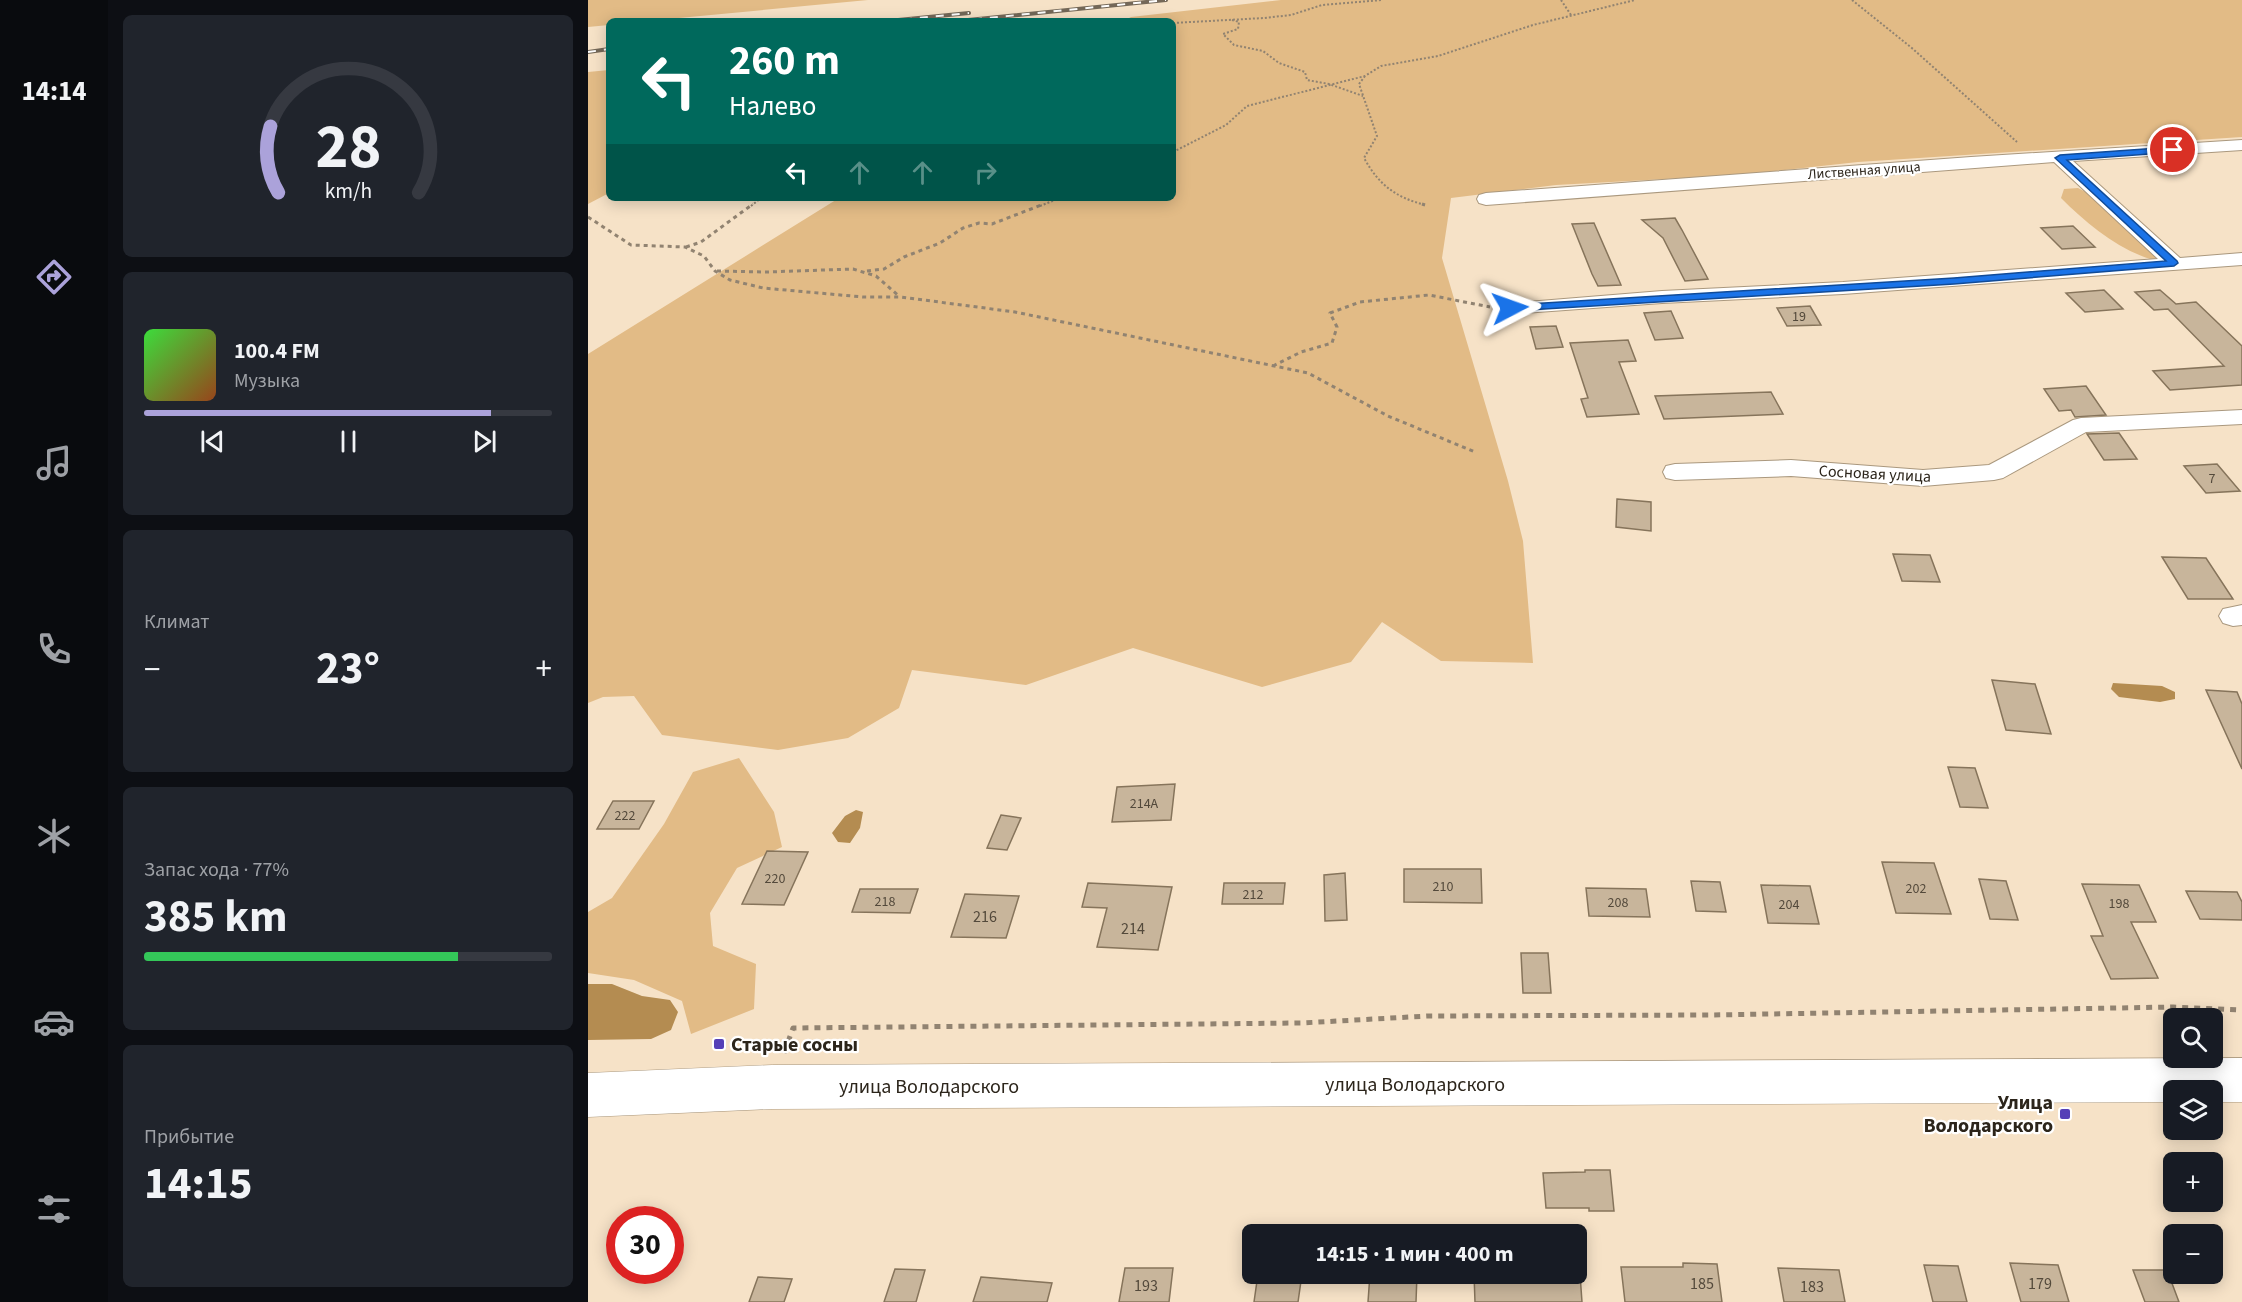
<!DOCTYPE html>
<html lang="ru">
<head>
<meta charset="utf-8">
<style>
	body { margin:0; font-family:"Source Sans 3",sans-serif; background:#20242c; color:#f1f3f6; height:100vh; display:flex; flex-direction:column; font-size:22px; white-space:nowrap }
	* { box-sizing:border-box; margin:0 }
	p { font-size:20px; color:#9ea1a6 }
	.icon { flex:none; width:33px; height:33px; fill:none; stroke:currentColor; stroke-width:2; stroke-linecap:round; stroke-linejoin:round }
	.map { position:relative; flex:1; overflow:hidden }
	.side { display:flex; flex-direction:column; gap:15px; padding:15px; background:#0d0f14; width:480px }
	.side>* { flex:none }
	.top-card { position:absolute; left:18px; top:18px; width:570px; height:183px; border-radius:9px; box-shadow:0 3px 15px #0003; background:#00695c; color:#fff; overflow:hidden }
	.controls { position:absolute; left:1575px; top:1008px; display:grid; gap:12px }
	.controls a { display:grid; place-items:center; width:60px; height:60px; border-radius:9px; background:#171b24; box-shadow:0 3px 15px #0003; font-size:30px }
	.speed { position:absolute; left:18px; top:1206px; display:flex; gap:12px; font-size:30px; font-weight:700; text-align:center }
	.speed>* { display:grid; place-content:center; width:78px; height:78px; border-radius:50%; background:#171b24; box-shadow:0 3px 15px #0003; line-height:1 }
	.speed .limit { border:9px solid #d22; background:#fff; color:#111 }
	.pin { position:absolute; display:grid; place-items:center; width:51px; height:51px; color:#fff; margin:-26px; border:3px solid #fff; border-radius:50%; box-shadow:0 2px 6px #0007 }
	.me { position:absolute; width:66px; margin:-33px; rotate:86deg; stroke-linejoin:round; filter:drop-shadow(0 0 4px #0008) }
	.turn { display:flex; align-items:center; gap:21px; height:126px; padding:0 24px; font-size:27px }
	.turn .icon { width:78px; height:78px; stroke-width:2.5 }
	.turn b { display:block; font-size:42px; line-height:51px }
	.lanes { display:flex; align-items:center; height:57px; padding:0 24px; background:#0003; justify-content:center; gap:30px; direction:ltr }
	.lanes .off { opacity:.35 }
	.big { font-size:45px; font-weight:700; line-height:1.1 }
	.side .card { flex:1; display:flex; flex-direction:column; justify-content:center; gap:9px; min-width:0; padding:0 21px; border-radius:9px; background:#20242c }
	.side .dial { align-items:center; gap:0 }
	.dial svg { height:156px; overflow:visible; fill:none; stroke:#363941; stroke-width:7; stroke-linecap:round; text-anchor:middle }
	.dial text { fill:#f1f3f6; stroke:none }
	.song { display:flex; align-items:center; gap:18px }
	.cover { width:72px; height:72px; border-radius:9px; background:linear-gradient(135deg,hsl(120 70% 55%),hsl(20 70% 35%)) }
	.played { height:6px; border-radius:3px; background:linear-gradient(90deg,#aba2da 85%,#363941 85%) }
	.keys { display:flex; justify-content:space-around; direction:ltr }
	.heat { display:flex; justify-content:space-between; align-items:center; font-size:33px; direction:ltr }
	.charge { height:9px; border-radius:4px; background:linear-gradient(90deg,#34c759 77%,#363941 0) }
	.trip { position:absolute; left:654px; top:1224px; width:345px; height:60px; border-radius:9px; background:#171b24; box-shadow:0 3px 15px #0003; font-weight:700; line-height:60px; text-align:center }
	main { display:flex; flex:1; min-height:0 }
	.dock { display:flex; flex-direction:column; width:108px; justify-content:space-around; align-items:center; background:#090b0e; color:#9ea1a6 }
	.dock .icon { width:42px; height:42px }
	.dock .selected { color:#aba2da }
	.dock b { font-size:27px; color:#f1f3f6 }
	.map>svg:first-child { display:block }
</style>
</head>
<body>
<main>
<nav class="dock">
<b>14:14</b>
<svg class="icon selected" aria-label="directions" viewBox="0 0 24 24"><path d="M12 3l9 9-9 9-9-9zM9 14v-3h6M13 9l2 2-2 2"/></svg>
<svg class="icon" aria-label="music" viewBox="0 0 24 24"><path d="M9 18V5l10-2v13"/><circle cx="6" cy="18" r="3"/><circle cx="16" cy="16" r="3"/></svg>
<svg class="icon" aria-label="phone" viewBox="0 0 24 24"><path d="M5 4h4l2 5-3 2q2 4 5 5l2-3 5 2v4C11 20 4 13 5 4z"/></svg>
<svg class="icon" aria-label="climate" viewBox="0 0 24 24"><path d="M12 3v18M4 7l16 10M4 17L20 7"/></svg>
<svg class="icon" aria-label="car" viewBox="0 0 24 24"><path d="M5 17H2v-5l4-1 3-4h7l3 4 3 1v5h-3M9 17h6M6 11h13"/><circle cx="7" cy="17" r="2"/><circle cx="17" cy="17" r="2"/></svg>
<svg class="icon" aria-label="filters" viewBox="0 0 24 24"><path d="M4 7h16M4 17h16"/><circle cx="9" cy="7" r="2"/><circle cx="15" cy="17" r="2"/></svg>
</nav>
<section class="side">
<div class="card dial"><svg viewBox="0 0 100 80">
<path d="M14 69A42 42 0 1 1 86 69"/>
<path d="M14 69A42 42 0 0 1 10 35" stroke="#aba2da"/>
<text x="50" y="56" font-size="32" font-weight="700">28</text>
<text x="50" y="72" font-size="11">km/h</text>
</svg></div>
<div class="card">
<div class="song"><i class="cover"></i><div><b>100.4 FM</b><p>Музыка</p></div></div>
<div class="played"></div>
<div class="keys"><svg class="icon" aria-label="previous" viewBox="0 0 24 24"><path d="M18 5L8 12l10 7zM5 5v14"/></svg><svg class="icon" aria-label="pause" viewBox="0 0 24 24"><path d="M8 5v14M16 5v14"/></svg><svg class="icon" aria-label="next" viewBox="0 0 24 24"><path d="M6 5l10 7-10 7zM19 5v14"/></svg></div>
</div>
<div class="card"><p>Климат</p>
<div class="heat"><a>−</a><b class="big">23°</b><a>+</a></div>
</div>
<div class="card"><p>Запас хода · 77%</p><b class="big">385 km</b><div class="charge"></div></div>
<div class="card"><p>Прибытие</p><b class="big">14:15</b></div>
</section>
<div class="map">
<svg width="1654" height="1302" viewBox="0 0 1654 1302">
	<rect width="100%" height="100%" fill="#f6e2c7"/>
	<path fill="#e2bb86" d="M0,0H280L59,21H21V25L0,27Z
		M693,0H1654V137L1270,162L1151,175L968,185L863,198L854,258L920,481L935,541L945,663L853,661L794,622L763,662L674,687L545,648L438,685L324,670L311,708L260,738L190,750L74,735L46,696L15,697L0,703V354L251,198H585V21H535L543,17Z
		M21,70V193L0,204V72Z
		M1490,188L1505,196L1571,256L1565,260C1529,249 1499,224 1473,198L1476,189Z
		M151,758L186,812L194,847L149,868L122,913L125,946L168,964L166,1009L103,1034L94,1001L46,980L0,973V912L24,898L76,824L105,772Z"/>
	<path fill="#b48c51" d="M1525,683L1574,686L1587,692V699L1572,702L1531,697L1523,689Z
		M268,810L275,812L272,828L262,843L250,842L244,833L257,816Z
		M0,984H24L54,996L82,1000L90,1012L83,1030L63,1039L0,1040Z"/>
	<path fill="#c8b59b" stroke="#86745b" stroke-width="1.5" d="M1087,218L1094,230L1120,279L1097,281L1075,238L1054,220Z
		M1006,223L1033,285L1010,286L1004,274L984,224Z
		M1485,226L1507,247L1474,249L1453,228Z
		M1516,290L1535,309L1497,312L1478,293Z
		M1572,290L1588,304L1608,302L1654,346V385L1582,390L1565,371L1636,366L1580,309L1566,310L1547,292Z
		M1222,306L1233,325L1199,326L1189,308Z
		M1083,311L1095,338L1067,340L1056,313Z
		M968,326L975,347L948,349L942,327Z
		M1040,340L1048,361L1031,362L1051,414L999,417L993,399L1000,398L982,343Z
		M1498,386L1518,415L1487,417L1483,410L1471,411L1456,389Z
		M1183,392L1195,414L1076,419L1067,396Z
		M1531,433L1549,459L1516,460L1499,434Z
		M1629,464L1652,491L1618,493L1596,466Z
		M1029,499L1063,502V531L1028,527Z
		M1305,554L1342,555L1352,582L1314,581Z
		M1574,557L1618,558L1645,599H1600Z
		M1404,680L1447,684L1463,734L1418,730Z
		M1618,690L1649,692L1654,704V769Z
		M1360,767L1387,768L1400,808L1372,807Z
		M587,784L583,820L524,822L529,787Z
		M25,801H66L51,829H9Z
		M413,815L433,818L419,850L399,848Z
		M179,851L220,852L196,905L154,904Z
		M1294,862L1346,863L1363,914L1308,913Z
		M816,869H893L894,903L816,902Z
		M757,873L759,920L737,921L736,875Z
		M1391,879L1418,881L1430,920L1402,919Z
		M1103,881L1132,882L1138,912L1108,911Z
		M500,883L584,887L570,950L509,947L519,908L494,907Z
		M636,883H697L695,904H634Z
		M1494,884L1551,885L1568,922H1543L1570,978L1523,979L1503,936H1515Z
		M1173,885L1222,886L1231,924L1180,923Z
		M998,888L1058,889L1062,917L1001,916Z
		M272,889H330L322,913L264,912Z
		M1598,891L1649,892L1654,902V920L1612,919Z
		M377,894L431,896L418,938L363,937Z
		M933,953H960L963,993H935Z
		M997,1170H1022L1026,1211H1001V1208H958L955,1173L997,1172Z
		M1095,1263L1129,1264L1134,1302H1037L1033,1267H1095Z
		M1422,1263L1470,1265L1481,1302H1433Z
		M1336,1265L1370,1266L1379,1302H1345Z
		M537,1268H585L581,1302H531Z
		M1190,1268L1251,1270L1257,1302H1196Z
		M307,1269L337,1270L328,1302H296Z
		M1545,1270H1579L1591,1302H1557Z
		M670,1274H714L710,1302H666Z
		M782,1274H829L828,1302H780Z
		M886,1274H992L994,1302H887Z
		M170,1277L204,1279L196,1302H161Z
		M393,1277L464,1283L459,1302H385Z"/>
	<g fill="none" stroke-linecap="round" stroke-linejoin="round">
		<defs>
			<path id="minor" d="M1654,140V150L1485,161L1592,258L1654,253V265L1255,294L1074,303L922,314L915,312L912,308L915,304L1074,291L1255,282L1570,259L1466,162L898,205L891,203L889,199L891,195L898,193L1383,157Z
				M1654,410V424L1498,432L1415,478L1406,480L1335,486L1203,476L1087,480L1078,478L1075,472L1078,466L1087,464L1203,460L1335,470L1401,465L1485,420L1493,418Z
				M1654,605V625L1645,626L1635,623L1631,616L1635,609Z"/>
			<path id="major" d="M1654,1058V1102H1624V1090H1586V1102L184,1109L0,1117V1073L184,1065Z"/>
		</defs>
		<use href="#minor" stroke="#aa987e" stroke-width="2"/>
		<use href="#major" stroke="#aa987e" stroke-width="1"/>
		<path stroke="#918371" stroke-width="2" stroke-dasharray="2 2" stroke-linecap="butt" d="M973,0L983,15
			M1264,0L1325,49L1429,142
			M644,20L651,22L650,29L635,34L646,45L675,51L691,63L717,72L719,80L741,84L775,96
			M585,23L676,18L703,15L734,5L794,0
			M777,76L771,84L789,136L776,158C791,185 807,197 837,205
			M585,152L638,125L659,106L777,76L793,66L850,56L945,25L1047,0
			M163,206L173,198
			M452,206L472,198"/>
		<path stroke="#918371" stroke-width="3" stroke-dasharray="4 4" stroke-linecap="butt" d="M834,204L837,205
			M0,217L43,245L97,247L116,256L127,271L142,280L175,288L275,297H313L427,312L720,373L800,416L887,452
			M98,247L113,242L165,204
			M129,271L179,272L265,269L288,276L312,297
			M279,271L296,269L316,257L352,243L375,228L391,223L404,224L456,204
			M685,366L713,352L744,343L749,327L742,313L772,302L841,295L902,307"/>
		<path stroke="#918371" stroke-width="5" stroke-dasharray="6 6" stroke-linecap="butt" d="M196,1053L205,1028L713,1023L840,1016L1123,1015L1585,1007L1654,1010"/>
		<use href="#minor" fill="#fff" fill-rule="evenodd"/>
		<use href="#major" fill="#fff" fill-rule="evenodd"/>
		<defs>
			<path id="rail" d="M300,21L381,13
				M370,21L578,0
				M0,52L21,49"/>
		</defs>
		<use href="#rail" stroke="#746858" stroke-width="4"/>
		<use href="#rail" stroke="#fff" stroke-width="2" stroke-dasharray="8" stroke-linecap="butt"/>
	</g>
	<path fill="#1a73e8" stroke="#114b97" stroke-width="1.5" d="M1585,147L1588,148V152L1479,160L1589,261L1590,263L1586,266L1366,284L922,311L917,308L922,305L1366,278L1578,261L1467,158L1472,155Z"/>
	<g fill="#5640b7" stroke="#fff" stroke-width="2">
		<rect x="125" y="1038" width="12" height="12" rx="3"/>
		<rect x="1471" y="1108" width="12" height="12" rx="3"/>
	</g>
	<g text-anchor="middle" stroke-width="4.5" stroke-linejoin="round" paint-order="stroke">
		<g font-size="14" fill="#2c251b" stroke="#fff">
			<text transform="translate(1276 170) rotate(-4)" y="5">Лиственная улица</text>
		</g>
		<g font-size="14" fill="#53493b">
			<text x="1211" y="321">19</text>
			<text x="1624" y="483">7</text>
			<text x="556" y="808">214А</text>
			<text x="37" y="820">222</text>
			<text x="187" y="883">220</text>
			<text x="855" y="891">210</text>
			<text x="1328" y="893">202</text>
			<text x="665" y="899">212</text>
			<text x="297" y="906">218</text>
			<text x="1030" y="907">208</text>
			<text x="1531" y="908">198</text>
			<text x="1201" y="909">204</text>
		</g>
		<g font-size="16" fill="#2c251b" stroke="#fff">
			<text transform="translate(1287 473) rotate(3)" y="6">Сосновая улица</text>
		</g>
		<g font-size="16" fill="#53493b">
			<text x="397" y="922">216</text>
			<text x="545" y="934">214</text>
			<text x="1114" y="1289">185</text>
			<text x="1452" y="1289">179</text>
			<text x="558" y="1291">193</text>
			<text x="1224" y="1292">183</text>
		</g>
		<g font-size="20" font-weight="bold" fill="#2c251b" stroke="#fff" text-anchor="start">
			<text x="143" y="1051">Старые сосны</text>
			<text x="1465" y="1109" text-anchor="end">Улица<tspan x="1465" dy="23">Володарского</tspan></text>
		</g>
		<g font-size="20" fill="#2c251b" stroke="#fff">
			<text x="827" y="1091">улица Володарского</text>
			<text x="341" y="1093">улица Володарского</text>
		</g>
	</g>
</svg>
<div class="controls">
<a><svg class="icon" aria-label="search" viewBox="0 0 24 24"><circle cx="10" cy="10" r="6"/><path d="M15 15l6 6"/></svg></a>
<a><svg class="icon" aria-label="layers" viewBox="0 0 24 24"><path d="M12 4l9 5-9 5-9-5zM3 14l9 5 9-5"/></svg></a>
<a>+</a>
<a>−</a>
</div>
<div class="speed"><div class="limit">30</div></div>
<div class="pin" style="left:1585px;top:150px;background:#d93025"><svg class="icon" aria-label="arrive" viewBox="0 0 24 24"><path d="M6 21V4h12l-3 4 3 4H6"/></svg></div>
<svg class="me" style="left:922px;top:308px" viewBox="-20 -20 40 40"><path d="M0-17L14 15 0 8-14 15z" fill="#1a73e8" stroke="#fff" stroke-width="4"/></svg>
<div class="trip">14:15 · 1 мин · 400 m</div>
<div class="top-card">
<div class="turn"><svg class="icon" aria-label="left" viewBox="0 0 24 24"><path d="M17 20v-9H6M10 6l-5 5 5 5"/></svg><div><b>260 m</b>Налево</div></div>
<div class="lanes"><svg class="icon" aria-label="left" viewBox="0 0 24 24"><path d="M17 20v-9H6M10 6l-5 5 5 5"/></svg><svg class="icon off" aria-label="ahead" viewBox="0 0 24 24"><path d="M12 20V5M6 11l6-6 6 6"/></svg><svg class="icon off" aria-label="ahead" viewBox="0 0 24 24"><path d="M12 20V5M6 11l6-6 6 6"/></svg><svg class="icon off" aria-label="right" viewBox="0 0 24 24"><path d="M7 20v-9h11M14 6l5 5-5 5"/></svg></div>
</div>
</div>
</main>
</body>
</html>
